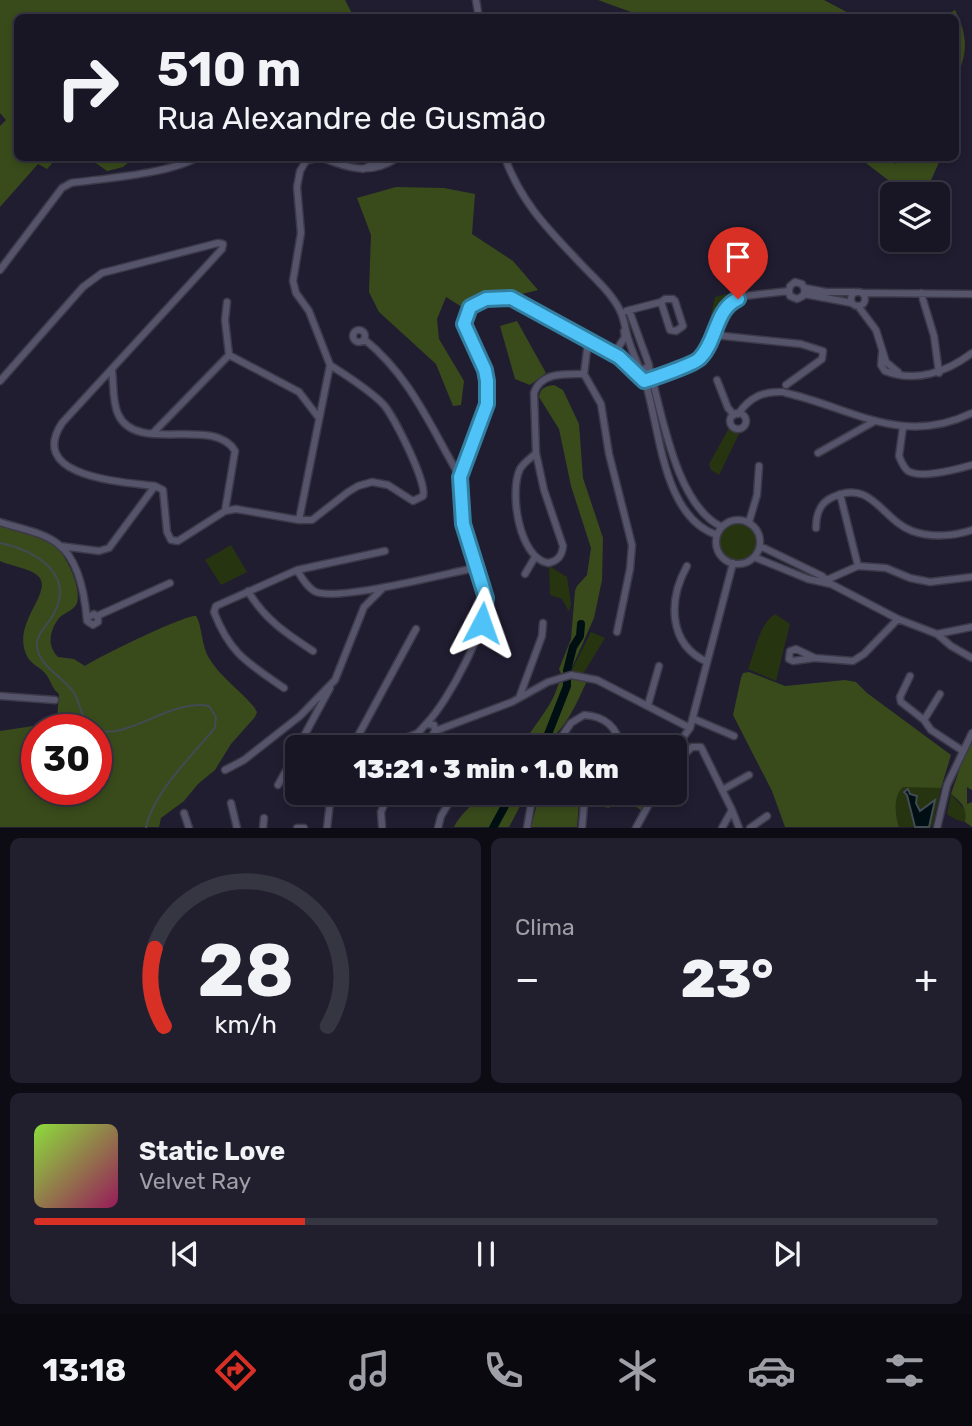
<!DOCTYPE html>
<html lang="pt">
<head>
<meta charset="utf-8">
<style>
	body { margin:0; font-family:Rubik,sans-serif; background:#211f2d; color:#f1f3f6; height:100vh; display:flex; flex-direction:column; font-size:26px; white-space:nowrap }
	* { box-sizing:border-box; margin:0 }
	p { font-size:23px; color:#9f9fa7 }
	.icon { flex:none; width:38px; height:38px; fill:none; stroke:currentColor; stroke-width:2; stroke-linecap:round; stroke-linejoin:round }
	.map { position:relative; height:828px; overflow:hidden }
	.sheet { display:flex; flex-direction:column; gap:10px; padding:10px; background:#0d0c14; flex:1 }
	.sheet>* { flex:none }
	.banner { position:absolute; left:14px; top:14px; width:945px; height:147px; border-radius:10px; box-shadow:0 4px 10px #0003,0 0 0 2px #363542; background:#181625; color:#f1f3f6; overflow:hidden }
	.controls { position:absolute; left:880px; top:182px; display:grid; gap:14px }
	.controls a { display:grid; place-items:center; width:70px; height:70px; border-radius:10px; background:#181625; box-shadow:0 4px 10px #0003,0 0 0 2px #363542; font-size:35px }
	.speed { position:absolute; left:21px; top:714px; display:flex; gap:14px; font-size:35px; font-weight:700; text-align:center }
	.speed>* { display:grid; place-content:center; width:91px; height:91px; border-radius:50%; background:#181625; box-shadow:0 4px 10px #0003,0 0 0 2px #363542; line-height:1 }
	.speed .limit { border:10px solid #d22; background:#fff; color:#111 }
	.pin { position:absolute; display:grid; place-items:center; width:60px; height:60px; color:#fff; margin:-72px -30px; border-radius:50% 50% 50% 0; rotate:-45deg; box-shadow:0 0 7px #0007 }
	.pin .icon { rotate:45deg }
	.me { position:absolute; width:77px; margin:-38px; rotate:4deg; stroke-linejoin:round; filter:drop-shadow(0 0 5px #0008) }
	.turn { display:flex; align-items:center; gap:24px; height:147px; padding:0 28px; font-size:32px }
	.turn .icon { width:91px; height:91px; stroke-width:2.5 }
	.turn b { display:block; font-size:49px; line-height:60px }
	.big { font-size:52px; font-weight:800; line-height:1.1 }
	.sheet .tile { flex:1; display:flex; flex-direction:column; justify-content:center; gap:10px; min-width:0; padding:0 24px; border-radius:10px; background:#211f2d }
	.sheet .dial { align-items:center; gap:0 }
	.dial svg { height:182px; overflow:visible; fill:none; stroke:#363542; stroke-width:7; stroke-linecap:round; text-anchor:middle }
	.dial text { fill:#f1f3f6; stroke:none }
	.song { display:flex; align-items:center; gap:21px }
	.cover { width:84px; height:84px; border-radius:10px; background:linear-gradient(135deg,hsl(90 70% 55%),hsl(330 70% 35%)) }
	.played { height:7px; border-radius:4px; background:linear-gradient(90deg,#d93025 30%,#363542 30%) }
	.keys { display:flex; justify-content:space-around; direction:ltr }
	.heat { display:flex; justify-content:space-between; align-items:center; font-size:38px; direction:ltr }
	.sheet .tiles { flex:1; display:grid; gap:10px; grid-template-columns:1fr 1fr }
	.tile:last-child { grid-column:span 2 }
	.trip { position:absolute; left:285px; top:735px; width:402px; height:70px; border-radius:10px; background:#181625; box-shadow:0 4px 10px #0003,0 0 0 2px #363542; font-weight:800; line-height:70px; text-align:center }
	.dock { display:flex; height:112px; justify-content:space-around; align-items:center; background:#0a090f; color:#9f9fa7 }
	.dock .icon { width:49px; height:49px }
	.dock .active { color:#d93025 }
	.dock b { font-size:32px; color:#f1f3f6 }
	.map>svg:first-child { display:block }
</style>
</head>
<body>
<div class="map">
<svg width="972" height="828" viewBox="0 0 972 828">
	<rect width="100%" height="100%" fill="#201d31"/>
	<path fill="#273410" d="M739,291V296L723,306L713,323L711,315L715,297Z
		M729,428L740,432L719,475L711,470L709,464Z
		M716 542a22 22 0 1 1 44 0a22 22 0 1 1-44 0Z
		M231,545L247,572L221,585L205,560Z
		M549,566L567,577L571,604L569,612L562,599L550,595Z
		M775,614L790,624L776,681L748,669C755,652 759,624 775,614Z
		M591,632L605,638L583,674H570Z
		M914,786L941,788L932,827H929L934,801L920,811L916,799L909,791L907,794L915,827H899C895,814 893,797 903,787Z
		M951,794L966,811L965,822L957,820L947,814Z"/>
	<path fill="#394b1b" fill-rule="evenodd" d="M0,0H345L354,17L18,18V158H57L47,169L38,164L0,207V220V126L6,120L0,113Z
		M598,0H824L856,17H669L656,12H631Z
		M955,10C968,35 968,53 956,78V18L943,17Z
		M92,158H134L123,167L107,171L93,161Z
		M862,158H887L896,164L900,158H941L927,189L892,183L862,160Z
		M396,187L444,188L475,194L472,234L513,261L538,290L510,297H476L465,309L446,297L437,319L439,339L464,381L461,405L453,406L436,364L379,312L369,292L371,235L357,198Z
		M517,321L546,373L530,385L515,379L500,326Z
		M554,385L563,390L579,424L583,478L603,538L602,580L594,618L570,672L561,674L559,669L571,639L575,591L577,586L587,575L591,548L571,486L559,429L539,397C540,388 546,386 554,385Z
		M0,524L52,543C65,552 82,587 77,603C74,610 66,612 60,617C50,629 46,645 58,657L74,659L85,666C96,658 186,614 196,616C202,624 201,645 209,658C220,677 240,690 254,707L257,712L255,717L231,744L215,770L198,784L184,801L161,818L159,827H0V731L53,723L57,719L59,694C51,688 51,679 44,672C39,667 32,664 28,658C9,625 53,594 39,577C33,569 11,566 0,561ZM37,730H96V789H37Z
		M749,672L785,686L845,680L856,682L867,693L951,755L941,788L903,787C893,797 895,814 899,827H785L772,791L733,715L741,678L743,673Z
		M574,677L585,678L586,683C574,708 559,748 526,746L524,743C533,727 544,715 552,700C556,693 557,686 561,679Z
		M972,740V790L967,787V804L972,802V827L965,822C967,807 962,803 951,794L968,744Z
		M482,793H527L509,827H454C460,814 473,805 482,793Z
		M540,793H584L579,803L577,827H531Z
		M597,793H649L641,810L621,798L616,800L609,808L599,806L595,802Z"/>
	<path fill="#000f14" stroke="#414b53" stroke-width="2" d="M908,789L910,794L917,796L916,803L920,811L935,800L929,827H915L907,795L904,792Z"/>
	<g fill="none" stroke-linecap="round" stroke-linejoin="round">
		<path stroke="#414b53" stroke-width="2" d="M0,543C34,550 77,574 53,615C47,626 35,635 37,648C41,668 64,677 74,693C82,706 81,723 95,730
			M96,730C128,741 170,698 209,706L216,717L215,728C193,754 152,794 146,828"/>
		<path stroke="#000f14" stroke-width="8" d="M543,747L567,686V671L573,647L580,636L581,624
			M493,828L512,793"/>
		<defs>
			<path id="minor" d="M476,0L479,18
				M323,158C350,169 371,175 397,158
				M505,158C522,204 549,230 582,265C596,280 615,296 622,315C625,324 626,333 629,341C633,355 640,368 645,381C660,427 662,517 717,535
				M363,169L386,158
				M0,270L62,188L71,183C107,178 166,174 196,158
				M805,288L826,292H854
				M851 299a7 7 0 1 1 14 0a7 7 0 1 1-14 0Z
				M863,293L972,294
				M921,293L934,336L939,373
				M804,294L852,303
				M665,299H673L675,301L683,326L676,331L670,330L661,302Z
				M227,302L225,320L229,355
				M858,306L876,330L886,362L898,372
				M629,310L649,365V367L645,368
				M626,311L661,302
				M353 336a6 6 0 1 1 12 0a6 6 0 1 1-12 0Z
				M714,335L801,344L823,351L822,359L786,385
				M364,339C411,377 430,426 460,477
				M588,342L584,374L601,404L609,454L632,545L630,569L617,632
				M882,353L881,365L885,371C916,383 947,372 972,353
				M614,354L625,337L624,331
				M649,367C662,413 676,506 722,527
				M112,371C114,384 112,401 118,414C136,455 214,415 235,451L225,511
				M717,380L728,408L734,415
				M0,381L83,287L102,273L218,243L223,244L222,249L62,423C26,478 125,482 155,486L163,490L167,532L171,540L178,541L225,511L236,509L299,520H312L348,492L358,486L372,482L388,485L413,501L423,496C428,484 393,414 383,404C367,388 348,377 330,365
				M644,381L698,360L728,305L745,296L789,291L790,286L795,282L802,284L805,290L803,296L797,299L790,296L789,291
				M786,393C852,408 902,447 972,413
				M730 421a8 8 0 1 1 16 0a8 8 0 1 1-16 0Z
				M738,414C750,397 763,391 783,392
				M903,427L899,456C901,461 903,467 908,471C921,479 958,469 972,465
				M153,433L229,355L299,392L319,418
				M536,453C531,458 523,463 520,469C509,492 519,558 548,563C558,561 562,556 563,546L544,490L536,453L534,393C541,372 565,374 584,374
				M818,453L875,421
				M840,494L858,566
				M716 542a22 22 0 1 1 44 0a22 22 0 1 1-44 0Z
				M299,520L330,365L309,311L296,293L293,281L301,233L297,187L300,171L306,161L317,158
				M0,522C18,528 43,532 58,544C79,560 85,596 87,621L93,625L98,622V618L94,614L87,618
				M749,522L757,495L759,466
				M816,528C816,515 819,503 833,497C872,479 881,519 912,531C931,538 954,536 972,530
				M60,546L99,551L109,548L155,486
				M760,546L822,576L829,582
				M754,557L808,579L831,584L898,619L937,634L951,646L972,658
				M687,566C668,600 668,644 707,662
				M297,570C301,577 306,586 314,591C334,603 448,573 475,568
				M525,574L535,557
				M822,582L858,566L886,568L910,578L930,582L972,577
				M248,591C264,619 287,634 313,651
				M97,616L170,583
				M937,634L972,627
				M815,658L796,649L790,651L789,659L793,661L815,658L853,661L864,654L898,619
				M910,676L900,697L901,702L924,720L931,730L963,751
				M284,688C248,663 230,654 214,612L216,606L297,570L385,551
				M0,696L55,700
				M519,698L542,636L543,623
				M648,705L659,666
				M694,719L734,736
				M924,720L940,694
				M426,724C448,702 490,624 486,594C484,582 477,571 473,559C464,534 460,508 460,480C460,472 465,463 468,455C477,433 490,408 488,384C486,362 469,345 464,324L470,307L480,300L502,297L511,298L619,357L643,378
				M426,724L434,725L435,731L429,740L422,742L418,733Z
				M435,731L512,702L548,682L571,675L597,680L690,728L733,563
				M298,747L330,688
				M352,747L416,629
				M384,747L418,733
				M538,747L560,739L571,723L584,715C604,716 618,727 620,747
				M676,747L690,728
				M676,763L692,747H701L732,810L722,828
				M225,770L244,760L300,716L335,680L364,607L383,588
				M278,785L298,749
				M722,790L749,775
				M231,803L237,828
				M732,810L739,828
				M184,813L189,828
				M382,826L381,812L389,793
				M263,828L264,818
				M297,828H304
				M327,828L331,793
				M438,828L441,816L455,793
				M527,828L533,793
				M582,828L584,805L591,793
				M636,828L655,793
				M750,828L767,816
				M937,828L947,785L972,733"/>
		</defs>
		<use href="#minor" stroke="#3c3949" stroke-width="9"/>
		<use href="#minor" stroke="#56546b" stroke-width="6"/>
	</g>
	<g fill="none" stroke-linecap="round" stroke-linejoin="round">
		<defs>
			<path id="route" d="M482,623L486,598L463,524L460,477L487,404V381L485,370L464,324L470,307L486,299L511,298L619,357L644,381C654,378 695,364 700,358C717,341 715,309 738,299"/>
		</defs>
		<use href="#route" stroke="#337fa1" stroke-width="18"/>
		<use href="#route" stroke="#4fc3f7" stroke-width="12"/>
	</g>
</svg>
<div class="controls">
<a><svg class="icon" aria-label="layers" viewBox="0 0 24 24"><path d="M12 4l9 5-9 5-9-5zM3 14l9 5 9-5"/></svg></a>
</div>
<div class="speed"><div class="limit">30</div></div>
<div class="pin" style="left:738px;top:299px;background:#d93025"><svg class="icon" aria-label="arrive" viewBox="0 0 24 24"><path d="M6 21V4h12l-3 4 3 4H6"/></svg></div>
<svg class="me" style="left:482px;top:623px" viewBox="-20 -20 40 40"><path d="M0-17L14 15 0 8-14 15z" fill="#4fc3f7" stroke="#fff" stroke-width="4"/></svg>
<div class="trip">13:21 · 3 min · 1.0 km</div>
<div class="banner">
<div class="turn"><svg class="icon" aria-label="right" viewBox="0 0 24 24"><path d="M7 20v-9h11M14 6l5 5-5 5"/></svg><div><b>510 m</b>Rua Alexandre de Gusmão</div></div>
</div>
</div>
<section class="sheet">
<div class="tiles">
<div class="tile dial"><svg viewBox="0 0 100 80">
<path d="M14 69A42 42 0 1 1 86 69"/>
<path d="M14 69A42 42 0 0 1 10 35" stroke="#d93025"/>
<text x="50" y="56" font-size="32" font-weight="700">28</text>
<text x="50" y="72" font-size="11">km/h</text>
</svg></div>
<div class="tile"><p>Clima</p>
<div class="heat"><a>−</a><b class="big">23°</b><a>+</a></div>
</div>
<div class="tile">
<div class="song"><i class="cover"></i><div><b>Static Love</b><p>Velvet Ray</p></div></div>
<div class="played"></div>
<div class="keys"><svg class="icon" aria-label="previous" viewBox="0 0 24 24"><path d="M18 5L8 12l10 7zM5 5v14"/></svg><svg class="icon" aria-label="pause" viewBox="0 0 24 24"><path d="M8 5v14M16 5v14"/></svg><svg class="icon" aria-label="next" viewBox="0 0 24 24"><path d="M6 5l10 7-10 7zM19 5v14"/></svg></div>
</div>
</div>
</section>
<nav class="dock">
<b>13:18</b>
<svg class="icon active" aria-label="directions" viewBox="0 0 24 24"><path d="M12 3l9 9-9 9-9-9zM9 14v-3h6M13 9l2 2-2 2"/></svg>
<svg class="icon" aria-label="music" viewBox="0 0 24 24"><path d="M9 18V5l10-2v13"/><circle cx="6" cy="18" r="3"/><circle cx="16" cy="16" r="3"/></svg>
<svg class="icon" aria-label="phone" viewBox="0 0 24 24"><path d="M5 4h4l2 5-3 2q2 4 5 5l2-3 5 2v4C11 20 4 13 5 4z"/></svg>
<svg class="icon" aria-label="climate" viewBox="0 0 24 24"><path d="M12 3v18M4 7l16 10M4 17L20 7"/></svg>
<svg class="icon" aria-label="car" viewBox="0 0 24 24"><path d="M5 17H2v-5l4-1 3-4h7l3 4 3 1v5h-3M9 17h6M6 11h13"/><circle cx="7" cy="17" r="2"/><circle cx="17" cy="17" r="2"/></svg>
<svg class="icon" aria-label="filters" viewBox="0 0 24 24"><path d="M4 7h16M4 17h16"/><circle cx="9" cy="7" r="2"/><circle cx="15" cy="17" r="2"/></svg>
</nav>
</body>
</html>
